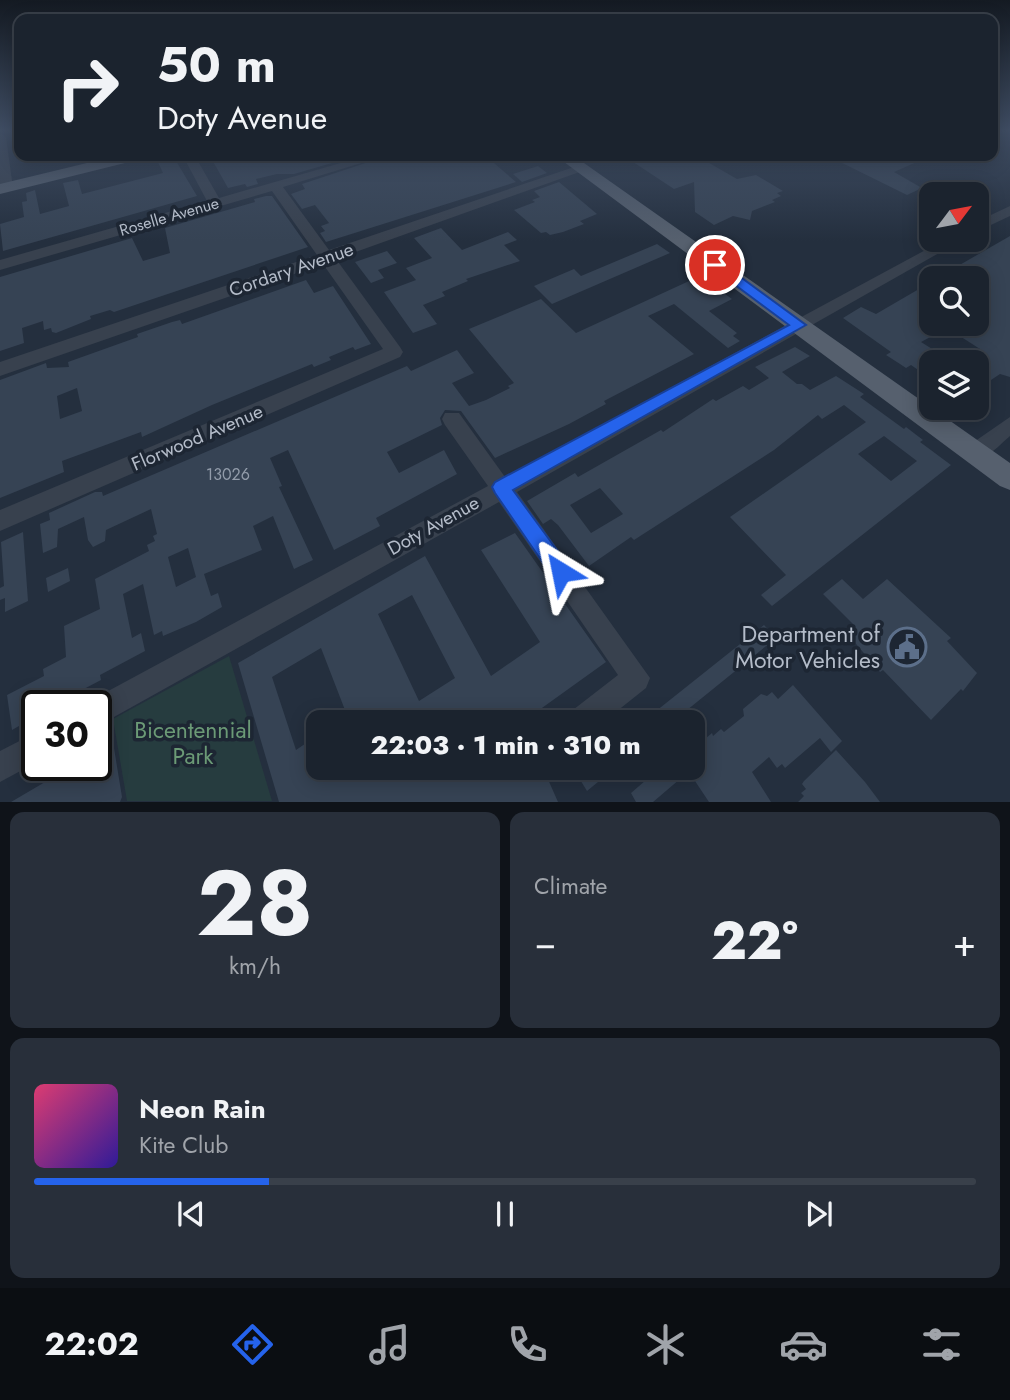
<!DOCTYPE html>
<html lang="en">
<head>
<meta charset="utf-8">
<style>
	body { margin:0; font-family:Jost,sans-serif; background:#282f3a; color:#f1f3f6; height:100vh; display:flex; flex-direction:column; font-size:26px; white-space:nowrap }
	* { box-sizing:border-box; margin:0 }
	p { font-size:23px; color:#a0a4aa }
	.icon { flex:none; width:38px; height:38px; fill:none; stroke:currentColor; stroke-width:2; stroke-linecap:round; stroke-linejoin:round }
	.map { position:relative; height:802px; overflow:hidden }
	.details { display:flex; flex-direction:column; gap:10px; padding:10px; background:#0f1319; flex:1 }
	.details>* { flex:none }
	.banner { position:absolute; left:14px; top:14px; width:984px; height:147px; border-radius:14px; box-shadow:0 4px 18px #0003,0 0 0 2px #39404a; background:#1b232e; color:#f1f3f6; overflow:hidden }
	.needle { width:46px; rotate:58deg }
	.tools { position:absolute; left:919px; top:182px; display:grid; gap:14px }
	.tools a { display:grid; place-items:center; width:70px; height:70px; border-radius:14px; background:#1b232e; box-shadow:0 4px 18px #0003,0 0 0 2px #39404a; font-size:35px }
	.speed { position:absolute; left:21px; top:690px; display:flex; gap:14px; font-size:35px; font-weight:700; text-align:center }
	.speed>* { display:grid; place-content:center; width:91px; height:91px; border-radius:50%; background:#1b232e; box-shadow:0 4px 18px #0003,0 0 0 2px #39404a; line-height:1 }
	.speed .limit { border:4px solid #111; border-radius:10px; background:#fff; color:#111 }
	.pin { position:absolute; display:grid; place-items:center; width:60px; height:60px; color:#fff; margin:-30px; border:4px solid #fff; border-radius:50%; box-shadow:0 2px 7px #0007 }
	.me { position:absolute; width:77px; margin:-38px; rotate:325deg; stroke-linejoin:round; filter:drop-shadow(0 0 5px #0008) }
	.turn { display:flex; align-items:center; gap:24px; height:147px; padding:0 28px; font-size:32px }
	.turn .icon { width:91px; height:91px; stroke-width:2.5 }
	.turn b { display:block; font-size:49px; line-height:60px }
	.big { font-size:52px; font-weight:800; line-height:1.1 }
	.details .card { flex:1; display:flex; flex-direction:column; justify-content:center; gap:10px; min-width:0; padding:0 24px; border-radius:14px; background:#282f3a }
	.details .dial { align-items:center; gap:0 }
	.dial b { font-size:91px; line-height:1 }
	.song { display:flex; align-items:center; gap:21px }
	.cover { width:84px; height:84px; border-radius:10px; background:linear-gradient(135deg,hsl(340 70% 55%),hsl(250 70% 35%)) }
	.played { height:7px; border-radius:4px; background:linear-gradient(90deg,#2563eb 25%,#39404a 25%) }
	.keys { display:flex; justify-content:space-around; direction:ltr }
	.heat { display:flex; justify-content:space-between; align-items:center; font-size:38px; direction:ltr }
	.details .tiles { flex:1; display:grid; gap:10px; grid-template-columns:1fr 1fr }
	.card:last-child { grid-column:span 2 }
	.trip { position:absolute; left:306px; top:710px; width:399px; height:70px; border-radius:14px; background:#1b232e; box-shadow:0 4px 18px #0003,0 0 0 2px #39404a; font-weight:800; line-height:70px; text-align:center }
	.tabs { display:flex; height:112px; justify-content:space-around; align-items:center; background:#0b0e12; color:#a0a4aa }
	.tabs .icon { width:49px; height:49px }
	.tabs .current { color:#2563eb }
	.tabs b { font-size:32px; color:#f1f3f6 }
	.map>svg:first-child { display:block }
</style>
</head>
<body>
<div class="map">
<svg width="1010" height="802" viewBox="0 0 1010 802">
	<rect width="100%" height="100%" fill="#242f3e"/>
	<path fill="#263c3f" d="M229,656L272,801H127L113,719Z"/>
	<path fill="#364354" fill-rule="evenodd" d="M173,156L197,196L3,251L0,224L24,217L22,202L27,201L26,193L35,190L40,214L69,206L63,183L78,180L82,194L163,173L157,160Z
		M210,156H356L294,174H277L256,179L258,184L247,187L245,184L228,188Z
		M387,156H467L475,162L488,158L516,182L326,242L320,233L325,231L321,226L329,223L315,205L302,209L291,194L305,189L302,184Z
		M624,156H697L737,179L756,175L783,191L777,193L781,196L772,200L775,202L752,211L750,220L733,216L714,225L695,212L694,182L674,189Z
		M828,156H930L894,172L922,188L907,195Z
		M538,166L547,173L522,182L513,174Z
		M559,182L597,214L580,221L584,224L563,232L550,235L546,232L541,233L514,210L535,202L532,200L540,197L534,191Z
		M266,196H272L308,247L114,312L110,310L90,316L91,319L56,333L52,332L51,328L44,330L43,321L22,328L24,343L0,351V277L132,238L143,261L170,253L165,228L255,202L254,199Z
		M441,228L462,250L508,232L517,240L504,245L520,261L466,279L468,281L442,292L445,296L423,305L437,324L413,333L384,292L416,280L406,268L432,258L414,238Z
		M1010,236V377L1000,374L976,390V362H959L980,349L955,333L970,324H976V278H937Z
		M657,244L670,253L552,304L534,286L574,269L581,276Z
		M387,251L397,263L378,270L384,278L371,283L355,262Z
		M700,276L732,299L709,311L737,333L733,336L740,341L728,348L674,304L648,316L694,354L604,401L606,404L569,424L495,458L461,411L445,410L440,418L442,425L387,452L399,473L444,450L457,474L376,518L380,526L334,550L288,450L270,458L282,486L279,487L313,560L294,569L273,516L253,526L262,550L204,574L211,596L218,593L222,607L196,622L163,636L162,631L154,635L143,584L123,594L132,638L141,633L145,651L100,675L101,680L59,702V696L37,705L33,710V718L12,730L7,695L44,676L43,669L66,657L64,626L100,609L95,579L149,551L147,545L155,541L153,536L157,534L151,509L106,530L105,541L93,547L88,540L84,517L58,529L57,547L43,553L40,524L50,520L49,513L95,492H102L103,496L407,366L411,371L457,350L474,373L452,383L469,406L486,400L510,388L508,386L514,383L469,329L541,299L576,333ZM188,548L196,577L176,587L168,557Z
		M306,280L314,293L333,286L371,344L355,350L353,347L329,357L331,360L314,367L312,364L212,405L142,437L141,432L62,461L64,472L0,498V380L46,363L47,368L69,367L68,362L138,337L137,334L172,322L180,320L182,324ZM77,388L82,411L60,419L57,396Z
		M931,282V324H955L921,342L945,357L931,362V379L911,365L906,368L900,364L886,355L891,352L843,318L861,307L876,314Z
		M795,347L810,356L782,372L797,384H802L810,390L836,376L864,394L860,397L904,429L906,427L923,440L920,442L951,465L772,606L761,595L786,575L730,517L866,422L844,405L822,419L818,415L774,450L634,540L631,537L589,566L558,525L551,519L543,524L527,501L575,473L578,477L661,430L663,432L713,399L716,401L743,386L749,390L769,378L755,367ZM884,436L917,461L891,481L858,454ZM600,488L623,514L591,533L570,505Z
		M23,532L28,601L5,612V598L0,600V588L4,586L1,542Z
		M515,533L606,662L521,723H350L321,648L272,677L296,750L318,735V768H543L558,802H279L238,663L425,556L491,676L540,642L481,550ZM412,595L455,678L419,701L378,614Z
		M68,568L70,581L48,592L46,578Z
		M842,579L863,599L887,579L951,638L947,641L977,673L963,691L961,689L931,720L883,670L880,672L845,631L853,624L823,594Z
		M764,625L776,638L671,723H641Z
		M793,685L842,741L831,752L820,738L785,768L782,764L777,768L769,757L752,772L771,802H709L687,769L693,768V749L712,733L713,736L721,729L724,732L744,716L743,709L761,694L767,696L772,692L778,699Z
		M113,742L122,797L120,802H11L74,765H96V752Z
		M836,750L865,782L880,802H798L804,796L801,793L806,789L802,784L804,781Z
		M583,768H615L587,791L576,773Z
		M660,768H672L680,779L653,802H636L631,793Z"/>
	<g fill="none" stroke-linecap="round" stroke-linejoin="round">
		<path fill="#38414e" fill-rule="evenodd" d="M0,133L6,137L13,188L6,192L0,189Z
			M183,156H195L219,198L365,156H384L283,187L329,250L577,166L588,169L336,259L400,347L403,352L400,357L0,531V510L383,349L323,264L0,376V362L317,255L272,191L0,270V260L207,201Z
			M1010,206V216L976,232V222Z
			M944,240H962L517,492L650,678L646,688L602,723H565L569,713L618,675L499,502L96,727V705L86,703L488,486L445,425L442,419L445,413H459L505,477Z
			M1010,417V436C998,446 984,464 968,458L965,452L968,446Z
			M37,732V762L0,782V751Z"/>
		<path fill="#56606e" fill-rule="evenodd" d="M116,156H143L141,159L0,194V184Z
			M556,156H574L1010,463V490L1000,486Z"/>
	</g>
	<linearGradient id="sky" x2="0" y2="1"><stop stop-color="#141a22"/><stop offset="0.54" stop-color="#3f4d63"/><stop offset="1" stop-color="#3f4d63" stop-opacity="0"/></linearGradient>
	<rect width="1010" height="241" fill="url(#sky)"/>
	<path fill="#2563eb" stroke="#184099" stroke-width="2" d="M711,262H720L806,325L513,490L568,565L571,572L568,579L561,582L554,579L495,493L492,487L495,482L789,325L711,267Z"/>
	<defs>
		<symbol id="civic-ring" viewBox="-11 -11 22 22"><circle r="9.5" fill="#1d2633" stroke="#5c6f8a" stroke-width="1.5"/><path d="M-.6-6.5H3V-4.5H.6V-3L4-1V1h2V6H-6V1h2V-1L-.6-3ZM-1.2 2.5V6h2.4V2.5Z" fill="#5c6f8a"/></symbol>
	</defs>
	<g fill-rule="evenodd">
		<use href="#civic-ring" x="885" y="625" width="44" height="44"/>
	</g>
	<g text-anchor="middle" stroke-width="7" stroke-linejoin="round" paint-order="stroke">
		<g font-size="16" fill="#b4bcc9" stroke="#1d2633">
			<text transform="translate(169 216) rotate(-16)" y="6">Roselle Avenue</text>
		</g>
		<g font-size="16" fill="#929caa">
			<text x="228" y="480">13026</text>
		</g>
		<g font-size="19" fill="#b4bcc9" stroke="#1d2633">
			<text transform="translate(291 269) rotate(-19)" y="7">Cordary Avenue</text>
			<text transform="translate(197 437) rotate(-23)" y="7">Florwood Avenue</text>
			<text transform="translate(433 525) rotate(-29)" y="7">Doty Avenue</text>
		</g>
		<g font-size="23" fill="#b4bcc9" stroke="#1d2633" text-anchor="end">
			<text x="880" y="642">Department of<tspan x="880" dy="26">Motor Vehicles</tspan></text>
		</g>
		<g font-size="23" fill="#6b9a76" stroke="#1d2633">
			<text x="193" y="738">Bicentennial<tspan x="193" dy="26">Park</tspan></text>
		</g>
	</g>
</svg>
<div class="tools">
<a><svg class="needle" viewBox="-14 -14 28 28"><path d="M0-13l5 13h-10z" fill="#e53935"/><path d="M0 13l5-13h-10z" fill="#a0a4aa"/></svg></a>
<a><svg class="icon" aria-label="search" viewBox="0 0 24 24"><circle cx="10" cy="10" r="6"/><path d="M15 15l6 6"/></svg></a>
<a><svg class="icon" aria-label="layers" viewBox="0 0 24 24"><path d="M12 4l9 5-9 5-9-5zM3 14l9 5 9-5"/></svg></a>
</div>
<div class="speed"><div class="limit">30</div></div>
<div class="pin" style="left:715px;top:265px;background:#d93025"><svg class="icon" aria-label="arrive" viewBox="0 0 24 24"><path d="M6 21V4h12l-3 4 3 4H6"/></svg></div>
<svg class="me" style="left:561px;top:572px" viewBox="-20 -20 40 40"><path d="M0-17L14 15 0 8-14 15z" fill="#2563eb" stroke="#fff" stroke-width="4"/></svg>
<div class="trip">22:03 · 1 min · 310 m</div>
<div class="banner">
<div class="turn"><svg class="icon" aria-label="right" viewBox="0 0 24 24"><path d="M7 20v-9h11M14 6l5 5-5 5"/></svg><div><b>50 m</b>Doty Avenue</div></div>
</div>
</div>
<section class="details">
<div class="tiles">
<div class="card dial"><b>28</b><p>km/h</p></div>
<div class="card"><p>Climate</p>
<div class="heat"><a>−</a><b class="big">22°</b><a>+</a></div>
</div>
<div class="card">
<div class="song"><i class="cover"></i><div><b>Neon Rain</b><p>Kite Club</p></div></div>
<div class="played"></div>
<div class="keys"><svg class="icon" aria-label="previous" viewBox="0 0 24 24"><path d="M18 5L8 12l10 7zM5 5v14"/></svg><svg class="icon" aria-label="pause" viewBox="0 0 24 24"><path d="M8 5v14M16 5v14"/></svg><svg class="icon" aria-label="next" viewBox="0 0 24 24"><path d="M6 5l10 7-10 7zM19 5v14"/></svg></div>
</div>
</div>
</section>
<nav class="tabs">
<b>22:02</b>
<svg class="icon current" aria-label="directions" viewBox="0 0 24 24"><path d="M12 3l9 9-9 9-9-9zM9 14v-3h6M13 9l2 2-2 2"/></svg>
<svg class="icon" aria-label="music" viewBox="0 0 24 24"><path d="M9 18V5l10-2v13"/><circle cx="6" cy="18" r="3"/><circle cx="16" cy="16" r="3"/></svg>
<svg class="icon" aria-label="phone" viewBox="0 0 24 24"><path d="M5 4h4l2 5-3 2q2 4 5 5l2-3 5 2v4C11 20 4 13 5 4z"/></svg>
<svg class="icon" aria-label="climate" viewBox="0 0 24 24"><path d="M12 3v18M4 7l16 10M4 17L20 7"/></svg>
<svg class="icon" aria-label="car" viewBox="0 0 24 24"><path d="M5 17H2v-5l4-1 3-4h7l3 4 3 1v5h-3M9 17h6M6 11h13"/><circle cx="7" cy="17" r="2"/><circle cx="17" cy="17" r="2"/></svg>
<svg class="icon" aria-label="filters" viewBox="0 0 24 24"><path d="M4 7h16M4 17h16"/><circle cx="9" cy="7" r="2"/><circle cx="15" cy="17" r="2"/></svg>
</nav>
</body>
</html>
